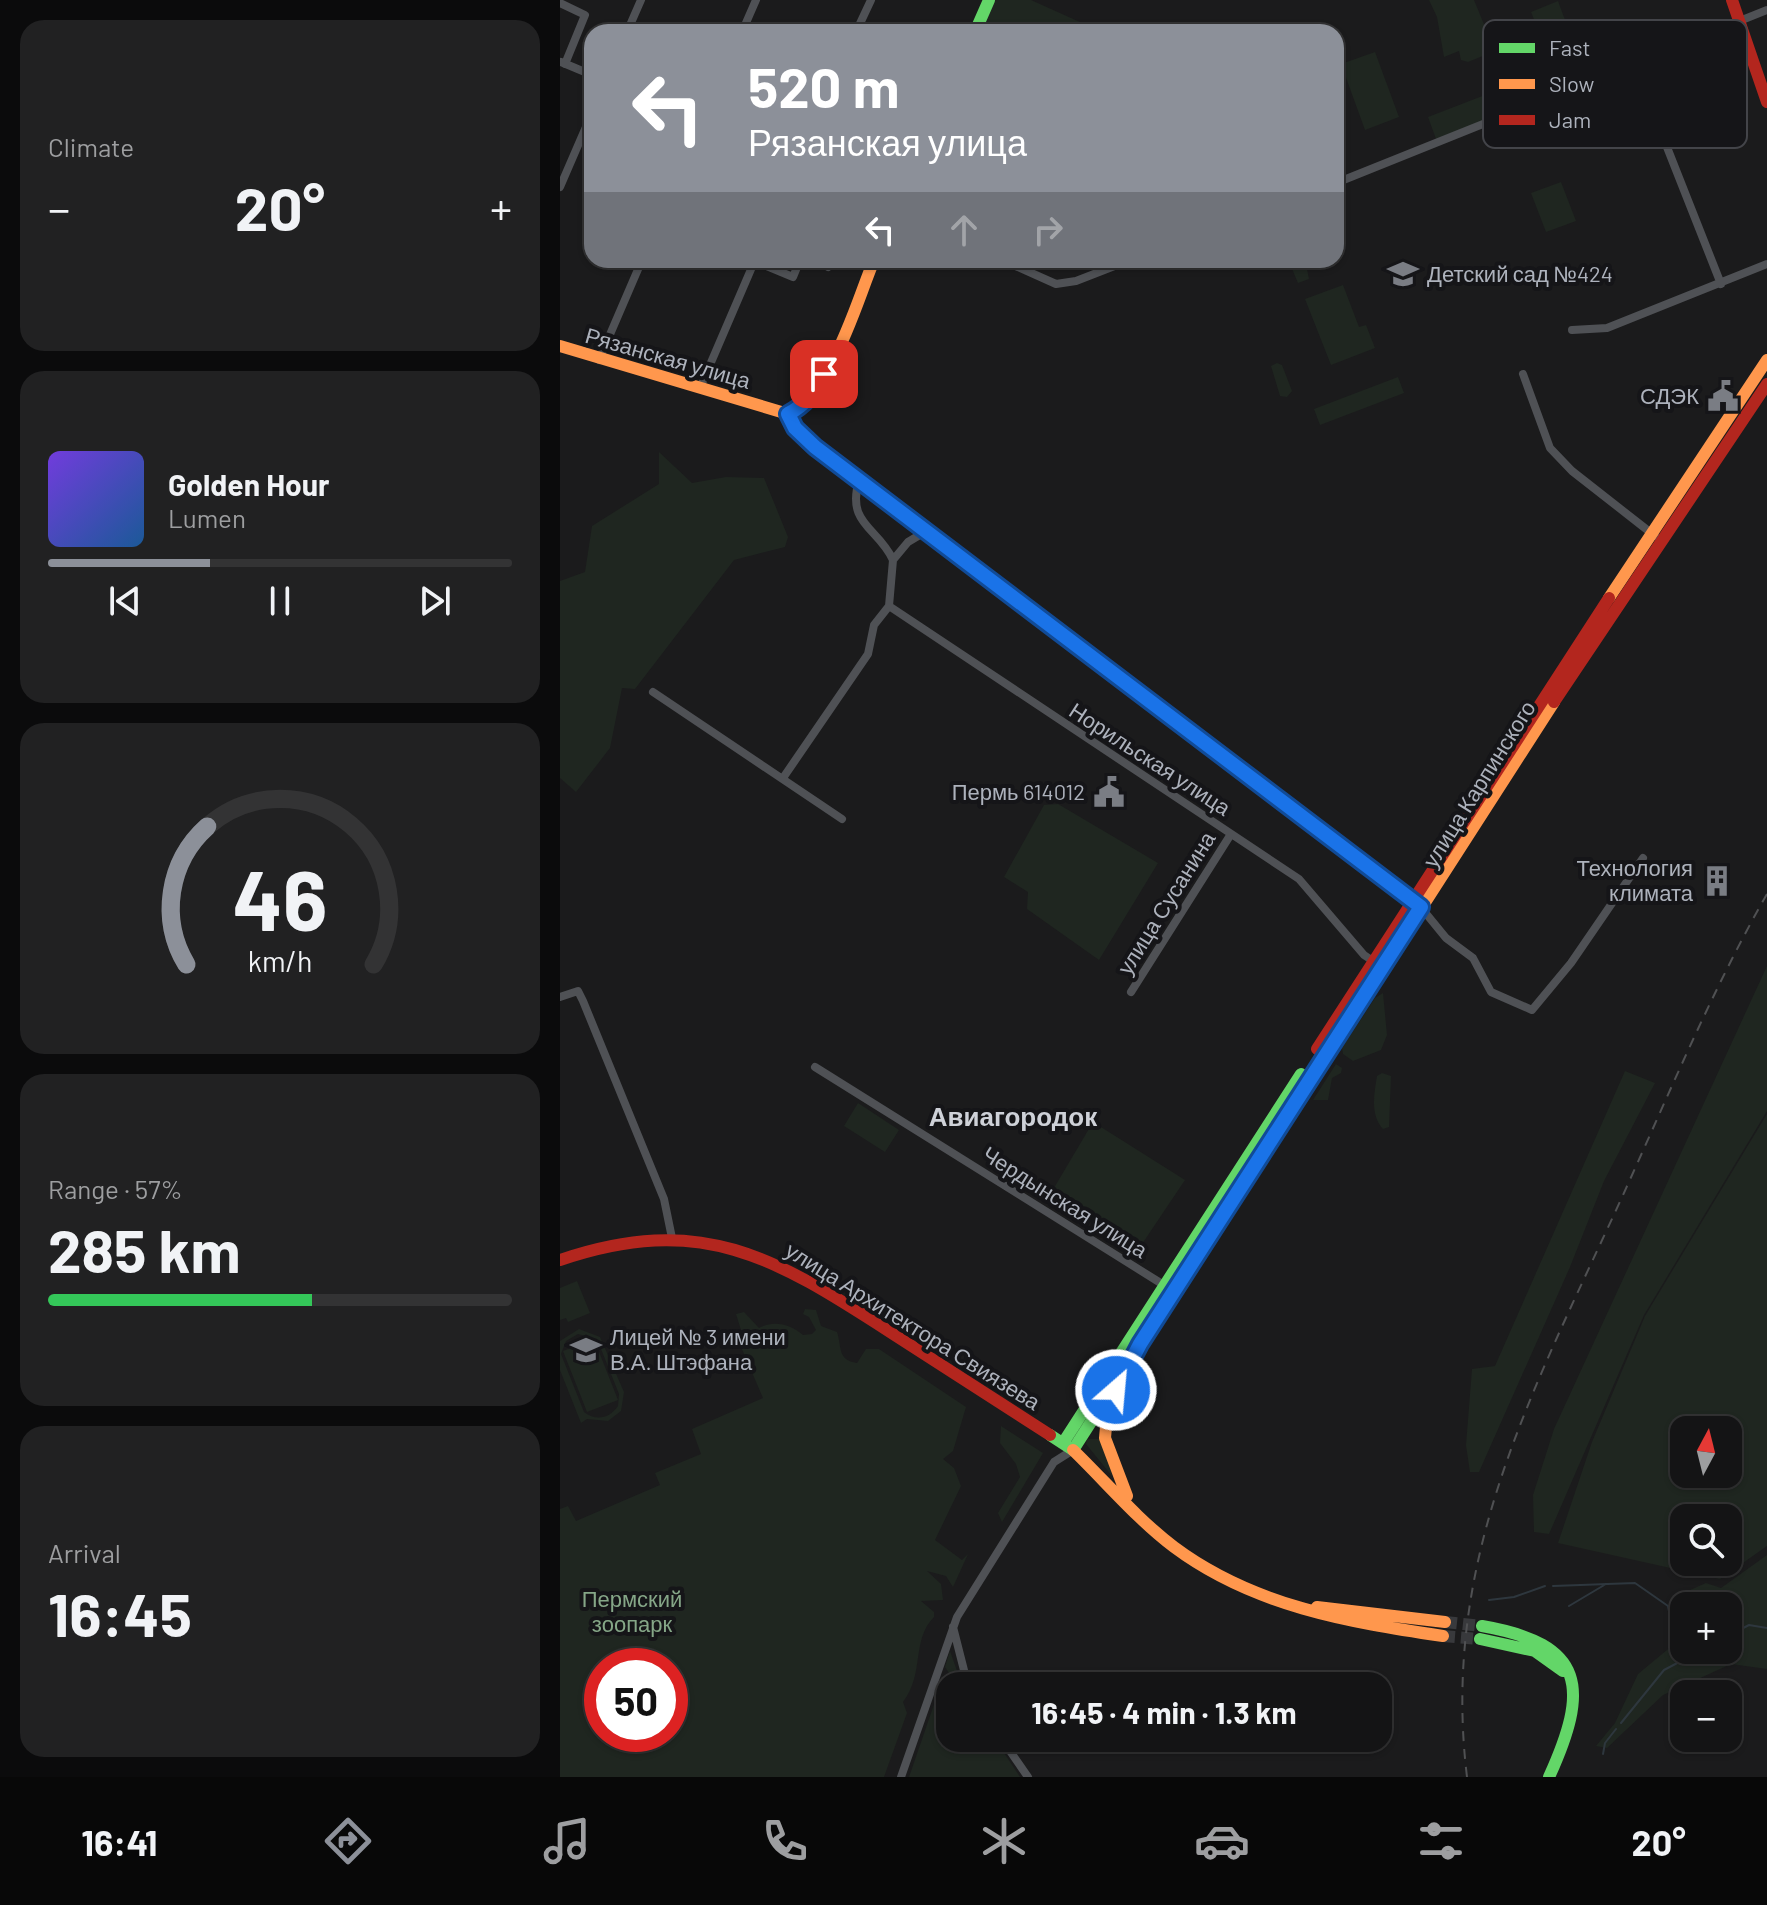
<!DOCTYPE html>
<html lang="en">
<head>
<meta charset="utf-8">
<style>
	body { margin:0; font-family:Barlow,sans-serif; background:#212122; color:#f1f3f6; height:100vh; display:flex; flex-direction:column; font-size:30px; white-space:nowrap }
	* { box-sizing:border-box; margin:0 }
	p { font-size:26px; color:#9d9ea0 }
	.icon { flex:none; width:44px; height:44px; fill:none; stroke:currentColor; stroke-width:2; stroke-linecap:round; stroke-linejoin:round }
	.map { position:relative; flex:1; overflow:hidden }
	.sheet { display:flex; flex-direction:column; gap:20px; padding:20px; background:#0b0b0c; width:560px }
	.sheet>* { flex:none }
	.hud { position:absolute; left:24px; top:24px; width:760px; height:244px; border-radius:24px; box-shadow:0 2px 6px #0004,0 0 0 2px #333334; background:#8c9099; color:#fff; overflow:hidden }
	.needle { width:52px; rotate:7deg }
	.controls { position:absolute; left:1110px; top:1416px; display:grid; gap:16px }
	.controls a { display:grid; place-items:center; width:72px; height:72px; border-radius:16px; background:#141415; box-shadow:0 2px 6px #0004,0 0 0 2px #333334; font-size:40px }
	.speed { position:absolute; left:24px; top:1648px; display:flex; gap:16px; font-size:40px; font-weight:700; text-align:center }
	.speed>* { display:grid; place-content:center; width:104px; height:104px; border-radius:50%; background:#141415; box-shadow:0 2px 6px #0004,0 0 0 2px #333334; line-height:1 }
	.speed .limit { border:12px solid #d22; background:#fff; color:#111 }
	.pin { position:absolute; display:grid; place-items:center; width:68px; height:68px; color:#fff; margin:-34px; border-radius:16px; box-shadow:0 4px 12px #0006 }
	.me { position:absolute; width:88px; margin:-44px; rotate:27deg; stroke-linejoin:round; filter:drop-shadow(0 0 6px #0008) }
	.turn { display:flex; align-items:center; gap:28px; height:168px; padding:0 32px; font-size:36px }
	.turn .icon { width:104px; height:104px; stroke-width:2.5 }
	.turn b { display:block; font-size:56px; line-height:68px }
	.lanes { display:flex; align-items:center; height:76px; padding:0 32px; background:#0003; justify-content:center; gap:40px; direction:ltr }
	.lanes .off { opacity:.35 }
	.big { font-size:60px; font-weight:700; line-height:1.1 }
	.sheet .tile { flex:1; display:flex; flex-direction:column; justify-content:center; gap:12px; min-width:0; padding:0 28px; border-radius:24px; background:#212122 }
	.sheet .dial { align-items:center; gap:0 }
	.dial svg { height:208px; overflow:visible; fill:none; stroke:#333334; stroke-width:7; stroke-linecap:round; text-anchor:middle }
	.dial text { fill:#f1f3f6; stroke:none }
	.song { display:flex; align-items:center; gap:24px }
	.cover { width:96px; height:96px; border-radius:12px; background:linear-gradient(135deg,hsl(260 70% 55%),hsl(210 70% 35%)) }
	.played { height:8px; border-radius:4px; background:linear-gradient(90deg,#8c9099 35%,#333334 35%) }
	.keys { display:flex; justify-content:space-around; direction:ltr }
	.heat { display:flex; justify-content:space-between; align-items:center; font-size:44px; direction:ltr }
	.charge { height:12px; border-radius:6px; background:linear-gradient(90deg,#34c759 57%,#333334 0) }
	.trip { position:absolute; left:376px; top:1672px; width:456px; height:80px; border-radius:24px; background:#141415; box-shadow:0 2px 6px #0004,0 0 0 2px #333334; font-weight:700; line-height:80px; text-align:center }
	.menu { display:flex; height:128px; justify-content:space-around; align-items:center; background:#080808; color:#9d9ea0 }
	.menu .icon { width:56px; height:56px }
	.menu .active { color:#8c9099 }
	.menu b { font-size:36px; color:#f1f3f6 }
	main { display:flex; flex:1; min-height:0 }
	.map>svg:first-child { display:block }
</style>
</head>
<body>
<main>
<section class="sheet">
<div class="tile"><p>Climate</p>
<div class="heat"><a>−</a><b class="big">20°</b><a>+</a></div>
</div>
<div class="tile">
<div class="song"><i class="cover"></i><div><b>Golden Hour</b><p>Lumen</p></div></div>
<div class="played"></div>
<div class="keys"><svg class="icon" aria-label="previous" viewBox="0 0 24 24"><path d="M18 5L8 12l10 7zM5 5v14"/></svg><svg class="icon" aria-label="pause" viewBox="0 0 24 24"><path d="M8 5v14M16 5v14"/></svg><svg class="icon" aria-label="next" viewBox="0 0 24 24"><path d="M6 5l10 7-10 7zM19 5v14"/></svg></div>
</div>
<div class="tile dial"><svg viewBox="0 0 100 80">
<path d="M14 69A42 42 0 1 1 86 69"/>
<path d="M14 69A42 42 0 0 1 22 16" stroke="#8c9099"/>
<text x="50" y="56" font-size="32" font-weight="700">46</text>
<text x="50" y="72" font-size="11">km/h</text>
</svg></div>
<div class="tile"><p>Range · 57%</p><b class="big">285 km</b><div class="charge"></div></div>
<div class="tile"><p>Arrival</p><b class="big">16:45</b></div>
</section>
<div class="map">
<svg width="1207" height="1777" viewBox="0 0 1207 1777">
	<rect width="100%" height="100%" fill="#1b1b1c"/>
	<path fill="#1f2620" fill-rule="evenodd" d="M435,0H471L531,27L529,32H420Z
		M869,0H914L935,51L908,62L901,60L899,51L884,57L877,17Z
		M998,1L1011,36L985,46L971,12Z
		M815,52L839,117L805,130L781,64Z
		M925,95L933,117L876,139L868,117Z
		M1001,182L1016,221L986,232L971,193Z
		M739,260H745L749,279L738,283L730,264Z
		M783,285L799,327L806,325L815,348L771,365L745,299Z
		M717,363L722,365L732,391L727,397L720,396L711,366Z
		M838,377L844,393L760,425L754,409Z
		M99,452L132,483L166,477L204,478L228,537L225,547L174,560L75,689L62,688L50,748L16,792L0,778V581L25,572L32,526L99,484Z
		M498,804L598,863L539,960L467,909L468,892L444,877L484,805Z
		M1207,966V1111L1084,1315L989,1534L974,1532L973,1495L994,1429Z
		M823,993L827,1035L821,1050L793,1061L783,1054L782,1048L815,998Z
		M776,1064L782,1068L781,1073L772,1078L768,1100H753Z
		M1065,1071L1095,1083L1044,1181L1010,1267L919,1472H910L906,1445L912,1369L935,1366Z
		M822,1073L831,1076L829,1127L823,1129C810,1115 814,1094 817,1076Z
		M298,1103L339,1130L325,1152L284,1126Z
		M1207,1114V1546L1160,1579L998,1543L1032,1442L1085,1316ZM1124,1430H1168V1474H1124ZM1124,1518H1168V1562H1124Z
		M533,1122L625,1180L578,1250L491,1193Z
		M17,1281L30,1313L8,1322L6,1318L0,1320V1288Z
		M245,1309L256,1310L261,1326L277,1332C282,1347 277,1360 297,1363L306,1349H319L406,1407L393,1451L383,1459L394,1468L401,1486L375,1540L402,1560L408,1554L393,1587L386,1576L367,1571L381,1584L383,1600L361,1601L374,1612V1617C351,1640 365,1673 343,1702L347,1713L324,1777H0V1509L8,1506L16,1521L100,1485L95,1473L141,1454L132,1429L203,1398L175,1333L181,1330L176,1314L184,1312L199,1328C214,1320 230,1324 243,1335L252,1334L256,1330L249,1317L243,1314ZM110,1666V1734H42V1666Z
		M19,1329L40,1337L64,1392L61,1411L48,1421L27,1419L21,1423L0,1370V1341ZM18,1334L37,1339L59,1394L58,1406C49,1419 36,1421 24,1412L1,1354L6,1341Z
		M34,1339L58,1400L27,1412L3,1351Z
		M441,1426L483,1453L442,1522L438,1513L460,1477L456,1464L440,1443Z
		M527,1439H544L552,1476L526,1444Z
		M1207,1555V1669L1171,1664L1103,1695L1047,1748L1036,1746L1055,1723L1078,1674L1113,1645L1117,1615L1128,1591L1146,1583L1161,1588ZM1124,1606H1168V1650H1124Z
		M390,1651L402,1685L390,1686V1738H434L460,1777H349L379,1690L385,1682L383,1679L389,1673L385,1667Z"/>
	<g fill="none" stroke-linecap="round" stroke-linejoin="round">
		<path stroke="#2e373e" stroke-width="2" d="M993,1586L1075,1583L1108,1606L1114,1637
			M929,1600L954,1597L985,1586
			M1009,1606L1046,1584
			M1168,1636L1189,1625L1207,1628
			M1118,1644L1126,1657
			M1061,1723L1104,1670L1142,1650
			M1043,1754L1045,1743L1056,1729"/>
		<path stroke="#38393c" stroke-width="12" stroke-dasharray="12 6" stroke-linecap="butt" d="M885,1622L922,1626
			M883,1636L920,1639"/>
		<path stroke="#4f5155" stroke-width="8" d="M0,3L25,15L5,64
			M67,32L81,0
			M182,32L196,0
			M296,32L311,0
			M1073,61L1161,284
			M1,62L32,75
			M776,183L1207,10
			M0,187L32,113
			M442,260L496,284L516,281L570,260
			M194,261L233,277L240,260
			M268,267L272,260
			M1012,330L1047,328L1207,264
			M39,360L82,260
			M963,374L990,448L1012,471L1095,536
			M140,388L195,260
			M299,480C286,525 318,527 333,560
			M329,606L739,879L804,955L813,961
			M93,692L282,819
			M223,778L308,654L314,625L329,606L333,560L348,542L368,530
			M859,905L886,938L913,958L931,992L972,1010L1011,963L1083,858
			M571,992L671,834
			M0,997L18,991L23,1001L104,1199L112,1238
			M255,1067L607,1287
			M393,1627L408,1686
			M441,1738L468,1777
			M341,1777L397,1617L494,1462L513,1450"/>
		<path stroke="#63d668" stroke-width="12" d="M415,32L429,0
			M295,477L853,899
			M490,1435L513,1450L727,1117
			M503,1443L741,1074
			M922,1626C1027,1644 1029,1689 989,1777
			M920,1639L975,1651L1003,1671"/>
		<path stroke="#ff974d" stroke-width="12" d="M0,346L228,414C242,442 270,459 295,477
			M228,414C277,378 292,314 314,260
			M1049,598L1207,360
			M727,1117L994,702
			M548,1404L545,1438L567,1496
			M513,1450C546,1482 577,1519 614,1547C693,1606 788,1622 883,1636
			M757,1607L885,1622"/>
		<path stroke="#b3261e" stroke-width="12" d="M1172,0L1207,102
			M994,702L1207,384
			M757,1049L1049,598
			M0,1260C141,1212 214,1257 330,1332C383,1366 437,1401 490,1435"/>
		<path stroke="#505153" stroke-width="2" stroke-dasharray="10 8" stroke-linecap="butt" d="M907,1777C880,1557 975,1387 1063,1195C1109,1094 1152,990 1207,894"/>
	</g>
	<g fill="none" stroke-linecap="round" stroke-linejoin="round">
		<defs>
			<path id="route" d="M264,374C256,392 245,405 228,414L235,428L255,447L861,907L580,1344L556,1390"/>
		</defs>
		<use href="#route" stroke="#114b97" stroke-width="20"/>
		<use href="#route" stroke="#1a73e8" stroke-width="14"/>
	</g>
	<defs>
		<symbol id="school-bare" viewBox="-9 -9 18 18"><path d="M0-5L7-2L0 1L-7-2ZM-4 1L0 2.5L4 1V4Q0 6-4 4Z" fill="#7a7d84" stroke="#151518" stroke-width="2.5" paint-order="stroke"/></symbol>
		<symbol id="civic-bare" viewBox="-9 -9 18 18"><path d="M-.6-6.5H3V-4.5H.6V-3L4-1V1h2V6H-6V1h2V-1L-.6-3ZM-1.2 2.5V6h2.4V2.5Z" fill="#7a7d84" stroke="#151518" stroke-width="2.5" paint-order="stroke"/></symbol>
		<symbol id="building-bare" viewBox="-9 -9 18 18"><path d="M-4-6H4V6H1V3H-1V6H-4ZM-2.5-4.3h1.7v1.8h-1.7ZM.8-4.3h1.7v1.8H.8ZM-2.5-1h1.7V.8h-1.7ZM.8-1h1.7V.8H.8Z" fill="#7a7d84" stroke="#151518" stroke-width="2.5" paint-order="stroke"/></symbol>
	</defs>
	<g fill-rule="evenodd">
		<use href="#school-bare" x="821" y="252" width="44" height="44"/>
		<use href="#civic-bare" x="1141" y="374" width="44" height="44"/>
		<use href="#civic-bare" x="527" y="770" width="44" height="44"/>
		<use href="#building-bare" x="1135" y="859" width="44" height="44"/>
		<use href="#school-bare" x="4" y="1328" width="44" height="44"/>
	</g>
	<g text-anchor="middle" stroke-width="8" stroke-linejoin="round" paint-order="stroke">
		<g font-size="22" fill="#adb2bc" stroke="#151518" text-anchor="end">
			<text x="867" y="282" text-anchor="start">Детский сад №424</text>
			<text x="1139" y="404">СДЭК</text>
			<text x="525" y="800">Пермь 614012</text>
			<text x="1133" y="876">Технология<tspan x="1133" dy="25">климата</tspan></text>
			<text x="50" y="1345" text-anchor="start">Лицей № 3 имени<tspan x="50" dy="25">В.А. Штэфана</tspan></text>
		</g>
		<g font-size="22" fill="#adb2bc" stroke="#151518">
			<text transform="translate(108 358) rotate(16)" y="8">Рязанская улица</text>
			<text transform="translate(590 759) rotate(33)" y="8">Норильская улица</text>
			<text transform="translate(919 784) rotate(-58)" y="8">улица Карпинского</text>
			<text transform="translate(606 903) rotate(-58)" y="8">улица Сусанина</text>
			<text transform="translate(505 1202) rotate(32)" y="8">Чердынская улица</text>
			<text transform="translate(353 1326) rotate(32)" y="8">улица Архитектора Свиязева</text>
		</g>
		<g font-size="22" fill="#85a687" stroke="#151518">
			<text x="72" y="1607">Пермский<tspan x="72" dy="25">зоопарк</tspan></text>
		</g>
		<g font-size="26" font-weight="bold" fill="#ced1d8" stroke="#151518">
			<text x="453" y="1126">Авиагородок</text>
		</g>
	</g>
	<rect x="923" y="20" width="264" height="128" rx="12" fill="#151518" stroke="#434449" stroke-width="2"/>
	<rect x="939" y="43" width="36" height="10" fill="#63d668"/>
	<rect x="939" y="79" width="36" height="10" fill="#ff974d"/>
	<rect x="939" y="115" width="36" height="10" fill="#b3261e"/>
	<g font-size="22" fill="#adb2bc">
		<text x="989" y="56">Fast</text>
		<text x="989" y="92">Slow</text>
		<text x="989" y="128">Jam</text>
	</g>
</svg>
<div class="controls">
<a><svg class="needle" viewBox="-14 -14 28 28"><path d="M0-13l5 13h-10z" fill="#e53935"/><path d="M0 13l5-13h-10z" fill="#9d9ea0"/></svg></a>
<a><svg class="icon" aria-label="search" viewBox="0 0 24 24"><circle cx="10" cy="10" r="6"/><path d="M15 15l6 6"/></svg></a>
<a>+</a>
<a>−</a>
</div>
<div class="speed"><div class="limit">50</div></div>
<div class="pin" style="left:264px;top:374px;background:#d93025"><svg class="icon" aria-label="arrive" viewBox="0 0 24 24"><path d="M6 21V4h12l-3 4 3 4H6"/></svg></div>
<svg class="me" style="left:556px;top:1390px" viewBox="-20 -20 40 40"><circle r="17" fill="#1a73e8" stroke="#fff" stroke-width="3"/><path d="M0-11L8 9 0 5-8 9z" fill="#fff"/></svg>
<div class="trip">16:45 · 4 min · 1.3 km</div>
<div class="hud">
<div class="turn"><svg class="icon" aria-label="left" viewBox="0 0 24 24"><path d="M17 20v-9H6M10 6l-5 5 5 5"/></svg><div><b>520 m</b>Рязанская улица</div></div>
<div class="lanes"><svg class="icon" aria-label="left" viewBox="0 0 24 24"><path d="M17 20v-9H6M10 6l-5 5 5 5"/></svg><svg class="icon off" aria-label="ahead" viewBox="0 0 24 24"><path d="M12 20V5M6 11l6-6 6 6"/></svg><svg class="icon off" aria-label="right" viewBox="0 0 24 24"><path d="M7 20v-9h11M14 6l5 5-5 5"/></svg></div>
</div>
</div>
</main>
<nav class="menu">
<b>16:41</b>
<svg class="icon active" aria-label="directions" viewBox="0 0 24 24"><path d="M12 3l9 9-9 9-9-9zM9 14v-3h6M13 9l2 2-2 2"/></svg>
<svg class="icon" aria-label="music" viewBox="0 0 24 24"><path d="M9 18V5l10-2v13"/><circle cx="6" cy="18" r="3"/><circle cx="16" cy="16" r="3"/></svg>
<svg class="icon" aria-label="phone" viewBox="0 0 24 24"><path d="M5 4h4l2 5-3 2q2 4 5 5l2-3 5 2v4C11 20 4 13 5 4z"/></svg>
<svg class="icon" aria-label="climate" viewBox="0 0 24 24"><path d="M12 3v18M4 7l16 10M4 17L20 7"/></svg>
<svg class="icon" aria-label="car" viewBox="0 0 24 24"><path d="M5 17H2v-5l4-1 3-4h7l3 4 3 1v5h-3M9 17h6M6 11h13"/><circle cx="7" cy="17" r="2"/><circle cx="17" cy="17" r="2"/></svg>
<svg class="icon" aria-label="filters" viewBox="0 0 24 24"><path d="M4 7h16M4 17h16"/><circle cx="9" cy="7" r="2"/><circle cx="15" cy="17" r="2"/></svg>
<b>20°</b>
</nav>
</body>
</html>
